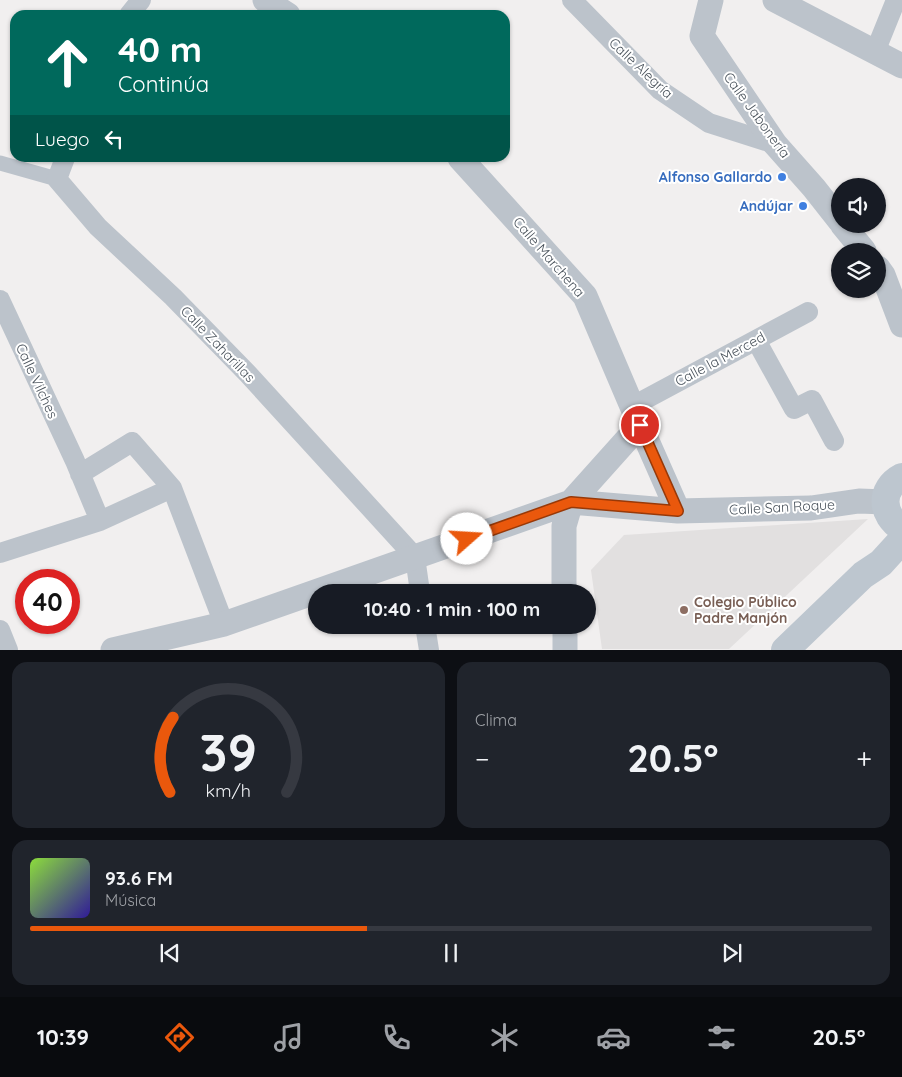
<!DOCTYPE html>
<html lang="es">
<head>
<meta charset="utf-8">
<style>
	body { margin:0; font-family:Quicksand,sans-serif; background:#20242c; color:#f1f3f6; height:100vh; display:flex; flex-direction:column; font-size:19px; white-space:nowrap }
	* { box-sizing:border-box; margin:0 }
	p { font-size:16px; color:#9ea1a6 }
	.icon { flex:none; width:28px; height:28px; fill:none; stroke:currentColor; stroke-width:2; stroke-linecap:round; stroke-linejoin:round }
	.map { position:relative; height:650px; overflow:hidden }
	.side { display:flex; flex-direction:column; gap:12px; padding:12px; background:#0d0f14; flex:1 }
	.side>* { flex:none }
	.guide { position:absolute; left:10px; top:10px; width:500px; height:152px; border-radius:15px; box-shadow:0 1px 4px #0004; background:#00695c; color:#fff; overflow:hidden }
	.fabs { position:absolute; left:831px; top:178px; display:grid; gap:10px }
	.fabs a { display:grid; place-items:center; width:55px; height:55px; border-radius:50%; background:#171b24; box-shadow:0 1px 4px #0004; font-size:25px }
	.speed { position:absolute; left:15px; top:569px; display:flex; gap:10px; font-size:25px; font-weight:700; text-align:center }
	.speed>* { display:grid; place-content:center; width:65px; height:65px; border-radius:50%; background:#171b24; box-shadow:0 1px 4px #0004; line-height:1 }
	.speed .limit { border:8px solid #d22; background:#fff; color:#111 }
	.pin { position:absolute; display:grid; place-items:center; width:42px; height:42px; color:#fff; margin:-21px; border:2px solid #fff; border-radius:50%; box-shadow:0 1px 5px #0007 }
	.me { position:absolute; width:55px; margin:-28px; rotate:71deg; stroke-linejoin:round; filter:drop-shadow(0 0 4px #0008) }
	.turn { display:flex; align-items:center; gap:18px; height:105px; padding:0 25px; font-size:22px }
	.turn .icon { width:65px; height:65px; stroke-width:2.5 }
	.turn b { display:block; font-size:35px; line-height:42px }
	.then { display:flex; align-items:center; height:48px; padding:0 25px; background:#0003; gap:10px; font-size:19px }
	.big { font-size:38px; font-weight:700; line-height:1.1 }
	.side .widget { flex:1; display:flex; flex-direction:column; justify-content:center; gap:8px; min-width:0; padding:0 18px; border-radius:15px; background:#20242c }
	.side .dial { align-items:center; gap:0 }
	.dial svg { height:130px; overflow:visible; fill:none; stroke:#363941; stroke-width:7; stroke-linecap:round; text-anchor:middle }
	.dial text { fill:#f1f3f6; stroke:none }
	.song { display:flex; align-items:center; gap:15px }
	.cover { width:60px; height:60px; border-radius:8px; background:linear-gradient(135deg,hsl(90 70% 55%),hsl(250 70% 35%)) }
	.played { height:5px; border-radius:2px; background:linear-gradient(90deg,#ea580c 40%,#363941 40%) }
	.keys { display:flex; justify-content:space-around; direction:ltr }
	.heat { display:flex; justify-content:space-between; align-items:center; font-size:28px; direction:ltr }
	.side .tiles { flex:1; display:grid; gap:12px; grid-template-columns:1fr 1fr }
	.widget:last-child { grid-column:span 2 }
	.trip { position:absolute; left:308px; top:584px; width:288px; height:50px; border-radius:25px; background:#171b24; box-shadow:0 1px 4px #0004; font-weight:700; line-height:50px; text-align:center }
	.tab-bar { display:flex; height:80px; justify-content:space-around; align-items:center; background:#090b0e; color:#9ea1a6 }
	.tab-bar .icon { width:35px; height:35px }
	.tab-bar .on { color:#ea580c }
	.tab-bar b { font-size:22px; color:#f1f3f6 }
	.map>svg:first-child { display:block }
</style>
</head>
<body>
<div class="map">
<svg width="902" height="650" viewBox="0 0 902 650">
	<rect width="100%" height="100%" fill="#f1efef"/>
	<path fill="#e2e0e0" d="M868,519L729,649H602L591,570L624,535Z"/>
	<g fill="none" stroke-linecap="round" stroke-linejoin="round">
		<path stroke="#bcc3cb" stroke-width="15" d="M0,163L57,179"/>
		<path stroke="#bcc3cb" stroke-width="20" d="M572,0L660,90L709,123L775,144
			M129,15L141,0
			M875,52L896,0
			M65,158L57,179L98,227L173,297L248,374L415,557L420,592
			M0,300L75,461L100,521L172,488
			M756,340L794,409L812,400L834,441
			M631,407L808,312
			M80,474L132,442L172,488L224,624
			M0,553L100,521
			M425,625L429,650
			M0,630L8,650"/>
		<path stroke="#bcc3cb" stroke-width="25" d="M265,0L288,15
			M711,0L702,36L775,144L814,188L840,221
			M775,0L902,66
			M460,158L585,296L640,425
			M842,224L864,251
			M878,268L883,275L902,325
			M640,425L678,511L571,502Z
			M678,511L811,508L859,501L885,502
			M564,592V526L571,502
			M565,625V650
			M113,650L224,624L571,502"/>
		<path stroke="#bdc6cf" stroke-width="28" d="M902,477C879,489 881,515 902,528
			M785,650L863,575L881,563L902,540"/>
	</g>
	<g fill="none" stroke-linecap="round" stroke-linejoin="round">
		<defs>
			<path id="route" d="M467,539L571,502L678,511L640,425"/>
		</defs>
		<use href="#route" stroke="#983908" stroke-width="12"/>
		<use href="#route" stroke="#ea580c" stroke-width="9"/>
	</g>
	<g fill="#3f7fe0" stroke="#fff" stroke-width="2">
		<circle cx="782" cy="177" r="5"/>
		<circle cx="803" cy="206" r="5"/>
	</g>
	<circle fill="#8d6e63" stroke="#fff" stroke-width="2" cx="684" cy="610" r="5"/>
	<g text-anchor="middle" stroke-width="4" stroke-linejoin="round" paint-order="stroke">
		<g font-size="14" fill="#49525b" stroke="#fff">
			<text transform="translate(641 68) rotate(43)" y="5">Calle Alegría</text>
			<text transform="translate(757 115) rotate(54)" y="5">Calle Jabonería</text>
			<text transform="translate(549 257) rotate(49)" y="5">Calle Marchena</text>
			<text transform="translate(218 344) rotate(46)" y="5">Calle Zaharillas</text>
			<text transform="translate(720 359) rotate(-28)" y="5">Calle la Merced</text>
			<text transform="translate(37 381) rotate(65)" y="5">Calle Vilches</text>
			<text transform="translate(782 507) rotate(-3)" y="5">Calle San Roque</text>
		</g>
		<g font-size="14" font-weight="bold" fill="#366cbe" stroke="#fff" text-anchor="end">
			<text x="772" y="182">Alfonso Gallardo</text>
			<text x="793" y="211">Andújar</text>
		</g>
		<g font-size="14" font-weight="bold" fill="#785e54" stroke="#fff" text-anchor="start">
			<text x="694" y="607">Colegio Público<tspan x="694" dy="16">Padre Manjón</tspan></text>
		</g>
	</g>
</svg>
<div class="fabs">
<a><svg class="icon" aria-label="sound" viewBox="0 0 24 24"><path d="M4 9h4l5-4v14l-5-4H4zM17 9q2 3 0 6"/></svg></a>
<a><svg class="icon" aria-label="layers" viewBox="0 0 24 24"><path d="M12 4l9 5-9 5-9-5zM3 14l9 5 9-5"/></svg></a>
</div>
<div class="speed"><div class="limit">40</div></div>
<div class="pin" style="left:640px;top:425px;background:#d93025"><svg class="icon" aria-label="arrive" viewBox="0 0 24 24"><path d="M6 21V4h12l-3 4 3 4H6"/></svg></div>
<svg class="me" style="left:467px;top:539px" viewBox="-20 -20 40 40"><circle r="19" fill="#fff"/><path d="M0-13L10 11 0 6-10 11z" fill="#ea580c"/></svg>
<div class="trip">10:40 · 1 min · 100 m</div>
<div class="guide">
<div class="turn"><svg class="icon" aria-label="ahead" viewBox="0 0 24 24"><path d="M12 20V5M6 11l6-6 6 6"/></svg><div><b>40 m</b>Continúa</div></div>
<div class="then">Luego<svg class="icon" aria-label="left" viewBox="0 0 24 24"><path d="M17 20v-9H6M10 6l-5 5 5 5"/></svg></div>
</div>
</div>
<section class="side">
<div class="tiles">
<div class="widget dial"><svg viewBox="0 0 100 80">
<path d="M14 69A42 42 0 1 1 86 69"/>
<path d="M14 69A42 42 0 0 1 16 23" stroke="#ea580c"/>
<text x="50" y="56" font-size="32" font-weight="700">39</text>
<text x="50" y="72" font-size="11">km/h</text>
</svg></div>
<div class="widget"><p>Clima</p>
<div class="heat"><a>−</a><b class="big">20.5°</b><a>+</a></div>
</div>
<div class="widget">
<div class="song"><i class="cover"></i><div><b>93.6 FM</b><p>Música</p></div></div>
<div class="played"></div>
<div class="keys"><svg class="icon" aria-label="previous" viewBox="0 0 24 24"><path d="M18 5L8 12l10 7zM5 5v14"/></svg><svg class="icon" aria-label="pause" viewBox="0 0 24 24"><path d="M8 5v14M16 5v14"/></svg><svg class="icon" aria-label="next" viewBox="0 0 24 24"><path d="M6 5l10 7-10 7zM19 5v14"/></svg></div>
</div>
</div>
</section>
<nav class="tab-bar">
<b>10:39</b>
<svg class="icon on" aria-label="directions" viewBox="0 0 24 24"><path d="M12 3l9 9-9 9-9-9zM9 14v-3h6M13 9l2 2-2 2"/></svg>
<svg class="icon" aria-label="music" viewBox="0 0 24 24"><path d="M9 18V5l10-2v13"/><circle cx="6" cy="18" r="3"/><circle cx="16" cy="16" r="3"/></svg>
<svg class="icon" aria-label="phone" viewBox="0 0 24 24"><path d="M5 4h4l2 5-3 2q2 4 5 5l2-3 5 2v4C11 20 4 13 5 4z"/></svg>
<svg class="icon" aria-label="climate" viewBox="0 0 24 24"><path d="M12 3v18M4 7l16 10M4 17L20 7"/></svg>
<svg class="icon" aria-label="car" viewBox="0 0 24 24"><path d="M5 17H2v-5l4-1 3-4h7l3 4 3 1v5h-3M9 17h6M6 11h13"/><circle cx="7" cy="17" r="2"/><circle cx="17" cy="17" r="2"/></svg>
<svg class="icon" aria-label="filters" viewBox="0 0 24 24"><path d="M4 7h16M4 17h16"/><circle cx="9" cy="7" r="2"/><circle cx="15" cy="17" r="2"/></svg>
<b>20.5°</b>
</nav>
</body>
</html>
